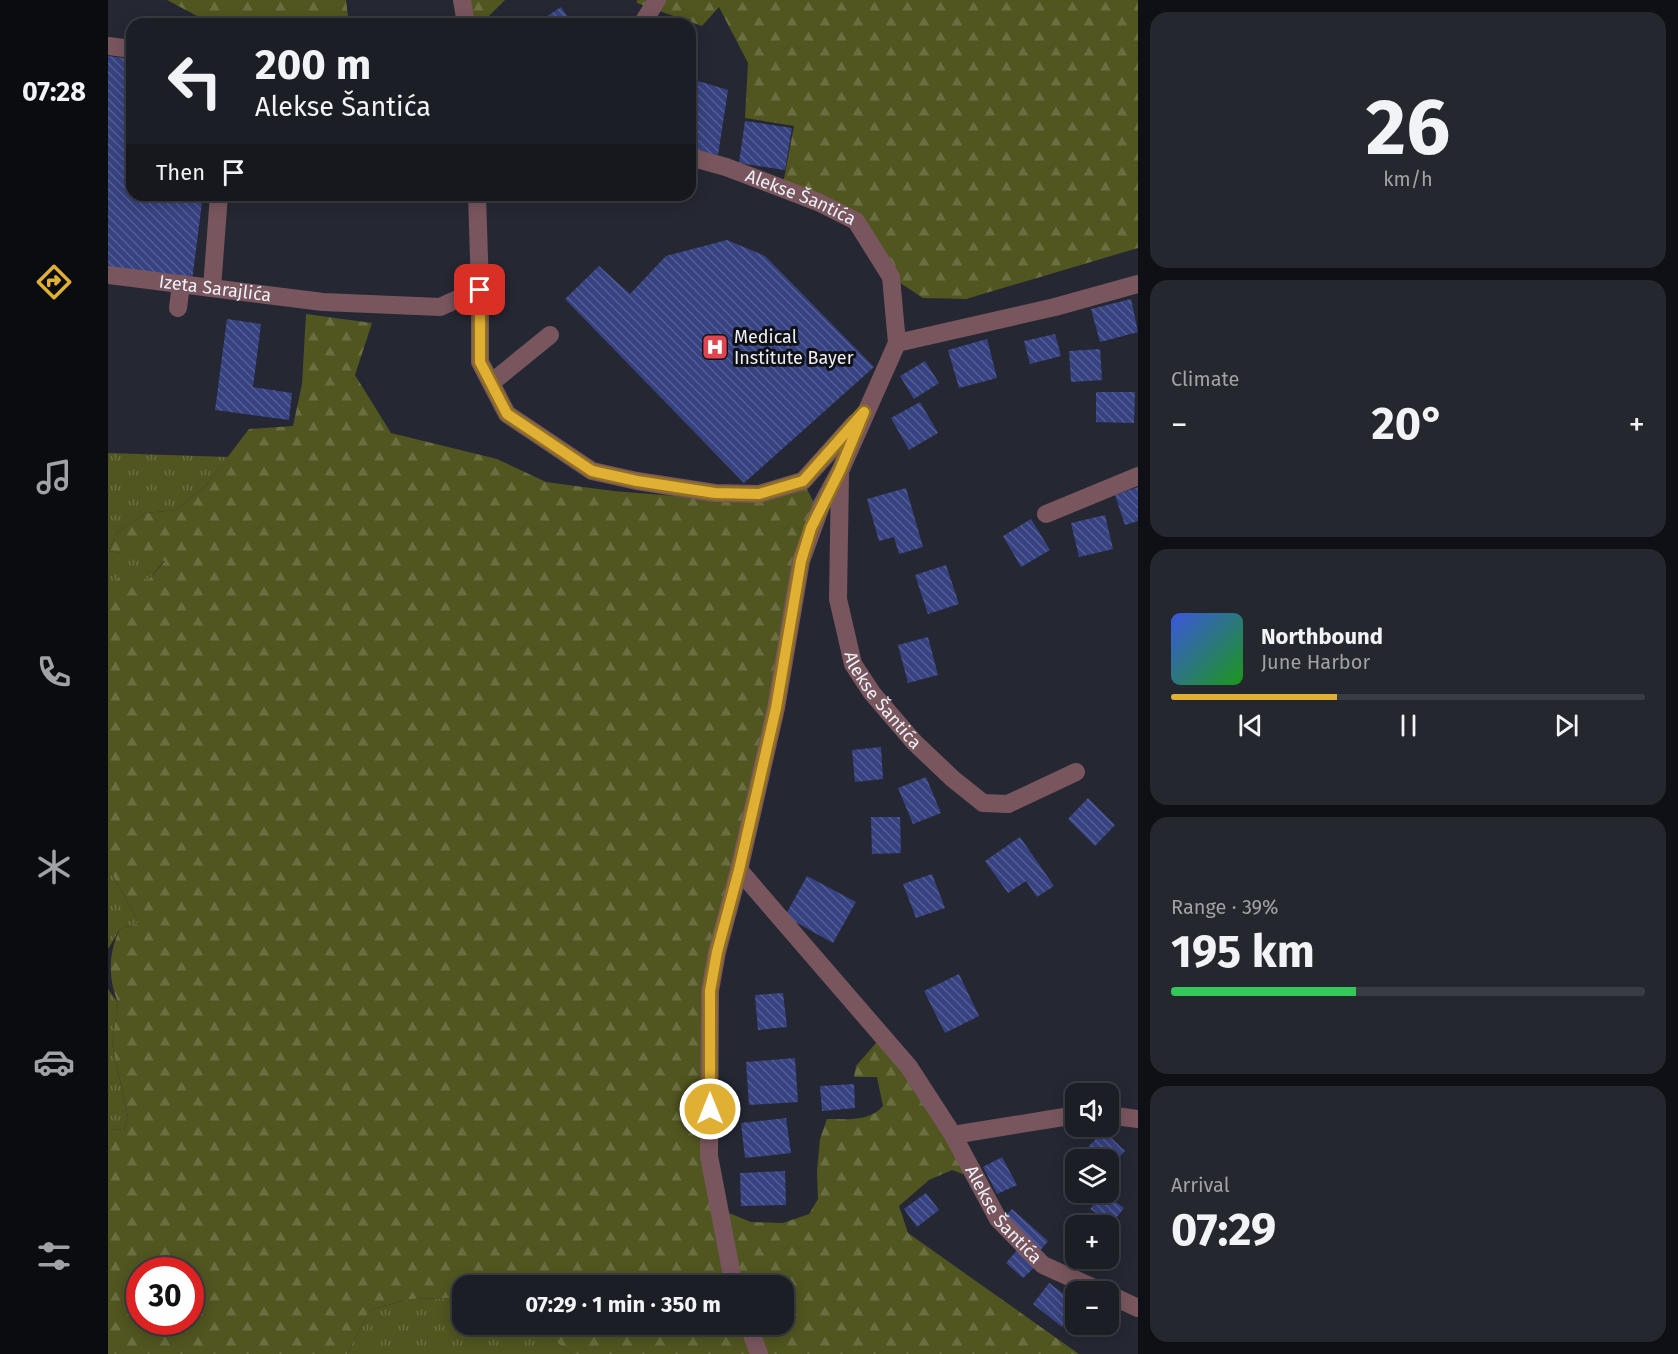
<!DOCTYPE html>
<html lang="en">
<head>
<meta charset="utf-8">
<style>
	body { margin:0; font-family:"Fira Sans",sans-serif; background:#25272e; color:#f1f3f6; height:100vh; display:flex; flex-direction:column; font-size:22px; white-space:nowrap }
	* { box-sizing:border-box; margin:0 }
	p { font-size:20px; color:#a0a2a7 }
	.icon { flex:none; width:33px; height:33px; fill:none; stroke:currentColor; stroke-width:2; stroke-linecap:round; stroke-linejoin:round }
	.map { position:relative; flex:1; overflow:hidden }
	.drawer { display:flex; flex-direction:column; gap:12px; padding:12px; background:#0f1015; width:540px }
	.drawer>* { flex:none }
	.guide { position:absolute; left:18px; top:18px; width:570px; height:183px; border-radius:18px; box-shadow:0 3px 15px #0003,0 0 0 2px #3a3c43; background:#1c1e26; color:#f1f3f6; overflow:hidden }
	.buttons { position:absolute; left:957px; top:1083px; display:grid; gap:12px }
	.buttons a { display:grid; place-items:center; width:54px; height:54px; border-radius:12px; background:#1c1e26; box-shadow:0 3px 15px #0003,0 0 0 2px #3a3c43; font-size:30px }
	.speed { position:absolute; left:18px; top:1257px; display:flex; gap:12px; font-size:30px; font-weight:700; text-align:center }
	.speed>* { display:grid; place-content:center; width:78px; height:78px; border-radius:50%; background:#1c1e26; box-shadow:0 3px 15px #0003,0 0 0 2px #3a3c43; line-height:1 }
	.speed .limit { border:9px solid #d22; background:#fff; color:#111 }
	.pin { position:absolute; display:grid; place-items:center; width:51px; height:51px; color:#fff; margin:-26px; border-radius:12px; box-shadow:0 3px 9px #0006 }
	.me { position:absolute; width:66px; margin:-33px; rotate:0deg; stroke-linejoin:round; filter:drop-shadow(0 0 4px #0008) }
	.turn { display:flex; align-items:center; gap:21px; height:126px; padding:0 30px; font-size:27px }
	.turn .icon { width:78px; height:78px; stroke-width:2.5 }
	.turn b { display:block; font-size:42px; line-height:51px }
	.then { display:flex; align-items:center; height:57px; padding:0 30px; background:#0003; gap:12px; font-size:22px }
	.big { font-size:45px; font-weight:700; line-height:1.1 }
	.drawer .tile { flex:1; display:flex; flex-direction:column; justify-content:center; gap:9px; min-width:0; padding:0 21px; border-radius:18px; background:#25272e }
	.drawer .dial { align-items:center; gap:0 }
	.dial b { font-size:78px; line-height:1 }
	.song { display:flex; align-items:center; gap:18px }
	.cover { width:72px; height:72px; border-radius:9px; background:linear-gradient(135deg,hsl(230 70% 55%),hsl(120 70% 35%)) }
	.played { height:6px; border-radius:3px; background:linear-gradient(90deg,#e0b034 35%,#3a3c43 35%) }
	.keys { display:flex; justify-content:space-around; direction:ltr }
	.heat { display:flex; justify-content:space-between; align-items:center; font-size:33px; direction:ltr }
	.charge { height:9px; border-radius:4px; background:linear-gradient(90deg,#34c759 39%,#3a3c43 0) }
	.trip { position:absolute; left:344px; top:1275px; width:342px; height:60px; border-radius:18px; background:#1c1e26; box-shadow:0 3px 15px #0003,0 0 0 2px #3a3c43; font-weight:700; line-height:60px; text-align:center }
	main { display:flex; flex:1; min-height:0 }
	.tabs { display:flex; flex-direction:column; width:108px; justify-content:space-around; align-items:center; background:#0b0c0f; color:#a0a2a7 }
	.tabs .icon { width:42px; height:42px }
	.tabs .current { color:#e0b034 }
	.tabs b { font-size:27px; color:#f1f3f6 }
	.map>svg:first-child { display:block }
</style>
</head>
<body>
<main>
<nav class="tabs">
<b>07:28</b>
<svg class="icon current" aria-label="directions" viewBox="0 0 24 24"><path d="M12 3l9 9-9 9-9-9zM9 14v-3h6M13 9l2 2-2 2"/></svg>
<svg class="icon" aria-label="music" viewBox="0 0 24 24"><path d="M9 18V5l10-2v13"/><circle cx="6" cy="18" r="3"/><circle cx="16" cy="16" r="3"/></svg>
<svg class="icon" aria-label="phone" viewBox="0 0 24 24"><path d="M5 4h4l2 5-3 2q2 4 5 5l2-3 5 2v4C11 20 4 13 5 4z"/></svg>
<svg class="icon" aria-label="climate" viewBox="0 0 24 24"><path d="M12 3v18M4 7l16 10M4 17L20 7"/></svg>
<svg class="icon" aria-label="car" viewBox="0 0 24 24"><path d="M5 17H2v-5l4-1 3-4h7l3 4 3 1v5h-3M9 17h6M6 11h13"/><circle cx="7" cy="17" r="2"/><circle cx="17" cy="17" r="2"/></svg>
<svg class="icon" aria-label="filters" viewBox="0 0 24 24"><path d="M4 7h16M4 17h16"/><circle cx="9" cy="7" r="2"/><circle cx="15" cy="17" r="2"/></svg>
</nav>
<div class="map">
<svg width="1030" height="1354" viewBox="0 0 1030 1354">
	<defs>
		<pattern id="grass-tufts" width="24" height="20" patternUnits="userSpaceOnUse" patternTransform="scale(1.5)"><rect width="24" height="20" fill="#515520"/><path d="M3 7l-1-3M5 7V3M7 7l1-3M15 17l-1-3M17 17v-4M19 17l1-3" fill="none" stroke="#6a6e41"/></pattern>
		<pattern id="forest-firs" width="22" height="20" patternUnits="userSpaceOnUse" patternTransform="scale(1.5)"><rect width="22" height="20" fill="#515520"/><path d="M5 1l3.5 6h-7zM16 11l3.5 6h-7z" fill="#6a6e41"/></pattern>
		<pattern id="building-back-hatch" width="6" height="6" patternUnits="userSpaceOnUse" patternTransform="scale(1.5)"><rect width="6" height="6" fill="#374281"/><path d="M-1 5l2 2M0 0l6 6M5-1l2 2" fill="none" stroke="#545e94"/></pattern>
	</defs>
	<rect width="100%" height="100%" fill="#252833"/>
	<path fill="url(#grass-tufts)" d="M0,453L120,457L99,484L68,510L38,513L9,532L1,551L57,560L39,581L0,586Z
		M0,873L4,874L31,923L12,929L0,949Z
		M0,989L10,1003L4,1044L20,1117L16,1130L0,1129Z
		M354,1298V1324L426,1325L464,1354H239L262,1310L301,1299Z"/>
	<path fill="url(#forest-firs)" fill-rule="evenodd" d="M59,0H238L241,24H104Z
		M354,0H397L373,24H358Z
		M529,0H1030V248L858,299L815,298L783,277L748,221L674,189L686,126L637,118L640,63L611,7L594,26L529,3Z
		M198,314L264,323L247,375L283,433L389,459L438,482L505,491L605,499L695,481L705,501L708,518L609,952L601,1156L616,1211L643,1222L675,1223L701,1214L710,1199L709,1171L712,1139L719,1119C739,1119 761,1122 775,1106L769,1077H746L748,1066L775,1035L868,1179L844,1170L821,1180L791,1206L800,1233L971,1354H464L426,1325L675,1324V1286H354V1298L301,1299L262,1310L239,1354H0V1129L16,1130L20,1117L4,1044L10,1003C0,979 0,953 12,929L31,923L4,874L0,873V586L8,583L13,569L40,580L57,561L1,551L9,532L38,513L68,510L99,484L141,429L185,426L194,384ZM32,1270H82V1322H32Z"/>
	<path fill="url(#building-back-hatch)" d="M453,7L465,24H427Z
		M0,56L24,59V195H95L84,280L0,270Z
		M587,80L620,90L610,155L582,150V90Z
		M637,121L684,128L677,170L631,163Z
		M619,240L657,256L766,367L636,483L457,299L491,266L522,294L558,256Z
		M1023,299L1030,332L992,342L983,309Z
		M119,319L153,324L145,387L184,393L181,420L107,410Z
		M947,334L953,356L922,364L916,341Z
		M879,339L889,378L851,388L840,350Z
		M992,349L994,380L963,382L961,351Z
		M817,361L831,383L806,399L792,376Z
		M988,392H1027L1026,423L988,422Z
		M812,402L830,433L801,450L783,418Z
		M1030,487V521L1017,525L1007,495Z
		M798,488L815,547L791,554L786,537L771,541L759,499Z
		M997,515L1005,549L971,557L963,523Z
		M923,519L942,550L913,567L895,536Z
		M838,565L851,604L820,614L807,575Z
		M820,637L830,675L800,683L790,645Z
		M773,747L775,779L747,782L744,750Z
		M818,777L833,813L805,824L790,788Z
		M980,798L1007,825L987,846L960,819Z
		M763,817H792L793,853L764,854Z
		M912,837L946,886L929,897L918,881L900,893L877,861Z
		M824,874L837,908L808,918L795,884Z
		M699,876L748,902L725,943L677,916Z
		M851,974L871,1016L837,1033L816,991Z
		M675,993L679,1027L650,1030L647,995Z
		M687,1058L690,1102L641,1105L638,1062Z
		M746,1084L747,1108L714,1111L712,1086Z
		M678,1118L683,1153L637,1158L633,1123Z
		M996,1131L1017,1151L1000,1168V1160H987L977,1150Z
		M894,1157L909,1185L889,1194L875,1167Z
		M677,1171L678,1205L633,1206L632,1173Z
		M818,1193L831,1210L809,1227L796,1209Z
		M995,1193L1016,1208L1004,1223L982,1209Z
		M904,1209L940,1241L930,1253L893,1221Z
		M910,1249L928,1266L915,1278L898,1263Z
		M941,1283L968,1303V1308L954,1327L925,1304Z"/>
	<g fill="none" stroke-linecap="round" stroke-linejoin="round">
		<g stroke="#79565d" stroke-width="18">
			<path d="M354,0L358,24"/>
			<path d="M534,24L549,0"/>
			<path d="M0,46L24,49"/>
			<path id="s1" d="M582,157L618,167L710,202L748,221L783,277L789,343L733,469L713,506L693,561L668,708L631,870L609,952L602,991L601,1156L626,1286"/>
			<path id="s2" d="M0,275L215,302L332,307L372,289L369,195"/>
			<path d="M104,288L111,195"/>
			<path d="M372,289V362L399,414L484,471L529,481L607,493L651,494L695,481L747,423"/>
			<path d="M70,308L73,284"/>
			<path d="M789,343L947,307L1030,284"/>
			<path d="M383,383L442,335"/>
			<path id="s3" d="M732,474L730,599L745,664L764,693L806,742L845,779L875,803L900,804L968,772"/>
			<path d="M938,514L1030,476"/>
			<path id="s4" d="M631,870L801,1067L845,1135L890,1219L935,1265L995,1292"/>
			<path d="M1000,1115L1030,1119"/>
			<path d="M845,1135L968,1115"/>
			<path d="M1000,1294L1030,1308"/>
			<path d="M640,1324L651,1354"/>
		</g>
	</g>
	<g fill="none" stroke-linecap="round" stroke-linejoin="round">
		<defs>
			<path id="route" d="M372,290V362L399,414L484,471L529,481L607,493L651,494L695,481L756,412L732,470L703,528L693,561L668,708L631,870L609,952L602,991V1109"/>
		</defs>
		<use href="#route" stroke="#927222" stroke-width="15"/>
		<use href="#route" stroke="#e0b034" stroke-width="10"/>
	</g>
	<defs>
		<symbol id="hospital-square" viewBox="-11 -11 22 22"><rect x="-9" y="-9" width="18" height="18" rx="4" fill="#e0444e" stroke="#0f1116"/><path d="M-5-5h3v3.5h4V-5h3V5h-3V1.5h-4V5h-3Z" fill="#fff"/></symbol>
	</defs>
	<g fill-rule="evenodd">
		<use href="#hospital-square" x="592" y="332" width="30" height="30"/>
	</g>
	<g text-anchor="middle" stroke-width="6" stroke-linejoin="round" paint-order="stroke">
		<g font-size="18" fill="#eef0f7" stroke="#0f1116">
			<text dy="6" stroke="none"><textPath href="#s1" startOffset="118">Alekse Šantića</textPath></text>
			<text dy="6" stroke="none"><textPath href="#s2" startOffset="108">Izeta Sarajlića</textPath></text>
			<text dy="6" stroke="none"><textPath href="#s3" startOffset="238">Alekse Šantića</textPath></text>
			<text dy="6" stroke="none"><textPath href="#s4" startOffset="436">Alekse Šantića</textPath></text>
		</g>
		<g font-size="18" fill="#eef0f7" stroke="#0f1116" text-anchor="start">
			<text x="626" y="343">Medical<tspan x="626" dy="21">Institute Bayer</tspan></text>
		</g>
	</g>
</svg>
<div class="buttons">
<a><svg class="icon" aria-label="sound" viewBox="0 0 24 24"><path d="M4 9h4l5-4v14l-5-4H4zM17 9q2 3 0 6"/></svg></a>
<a><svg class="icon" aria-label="layers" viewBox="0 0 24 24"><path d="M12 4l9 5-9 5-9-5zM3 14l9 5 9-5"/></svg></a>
<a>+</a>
<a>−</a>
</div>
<div class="speed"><div class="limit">30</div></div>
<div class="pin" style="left:372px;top:290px;background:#d93025"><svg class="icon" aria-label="arrive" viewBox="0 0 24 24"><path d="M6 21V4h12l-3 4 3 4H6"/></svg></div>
<svg class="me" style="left:602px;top:1109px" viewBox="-20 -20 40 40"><circle r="17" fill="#e0b034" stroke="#fff" stroke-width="3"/><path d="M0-11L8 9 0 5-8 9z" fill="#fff"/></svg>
<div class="trip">07:29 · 1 min · 350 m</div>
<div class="guide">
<div class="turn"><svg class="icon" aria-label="left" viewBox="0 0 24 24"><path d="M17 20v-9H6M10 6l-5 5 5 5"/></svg><div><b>200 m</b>Alekse Šantića</div></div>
<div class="then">Then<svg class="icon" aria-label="arrive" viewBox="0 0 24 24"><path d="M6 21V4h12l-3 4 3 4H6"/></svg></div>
</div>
</div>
<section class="drawer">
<div class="tile dial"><b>26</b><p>km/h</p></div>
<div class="tile"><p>Climate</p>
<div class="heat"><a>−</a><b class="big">20°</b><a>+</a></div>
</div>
<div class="tile">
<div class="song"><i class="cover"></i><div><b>Northbound</b><p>June Harbor</p></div></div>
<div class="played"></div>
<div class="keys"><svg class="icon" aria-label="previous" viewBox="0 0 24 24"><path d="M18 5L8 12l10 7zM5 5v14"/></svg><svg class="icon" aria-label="pause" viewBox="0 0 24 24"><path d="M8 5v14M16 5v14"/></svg><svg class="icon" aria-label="next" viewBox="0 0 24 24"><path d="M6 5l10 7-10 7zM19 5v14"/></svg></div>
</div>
<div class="tile"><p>Range · 39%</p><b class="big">195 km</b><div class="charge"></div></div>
<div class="tile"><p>Arrival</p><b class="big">07:29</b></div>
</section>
</main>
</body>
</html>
